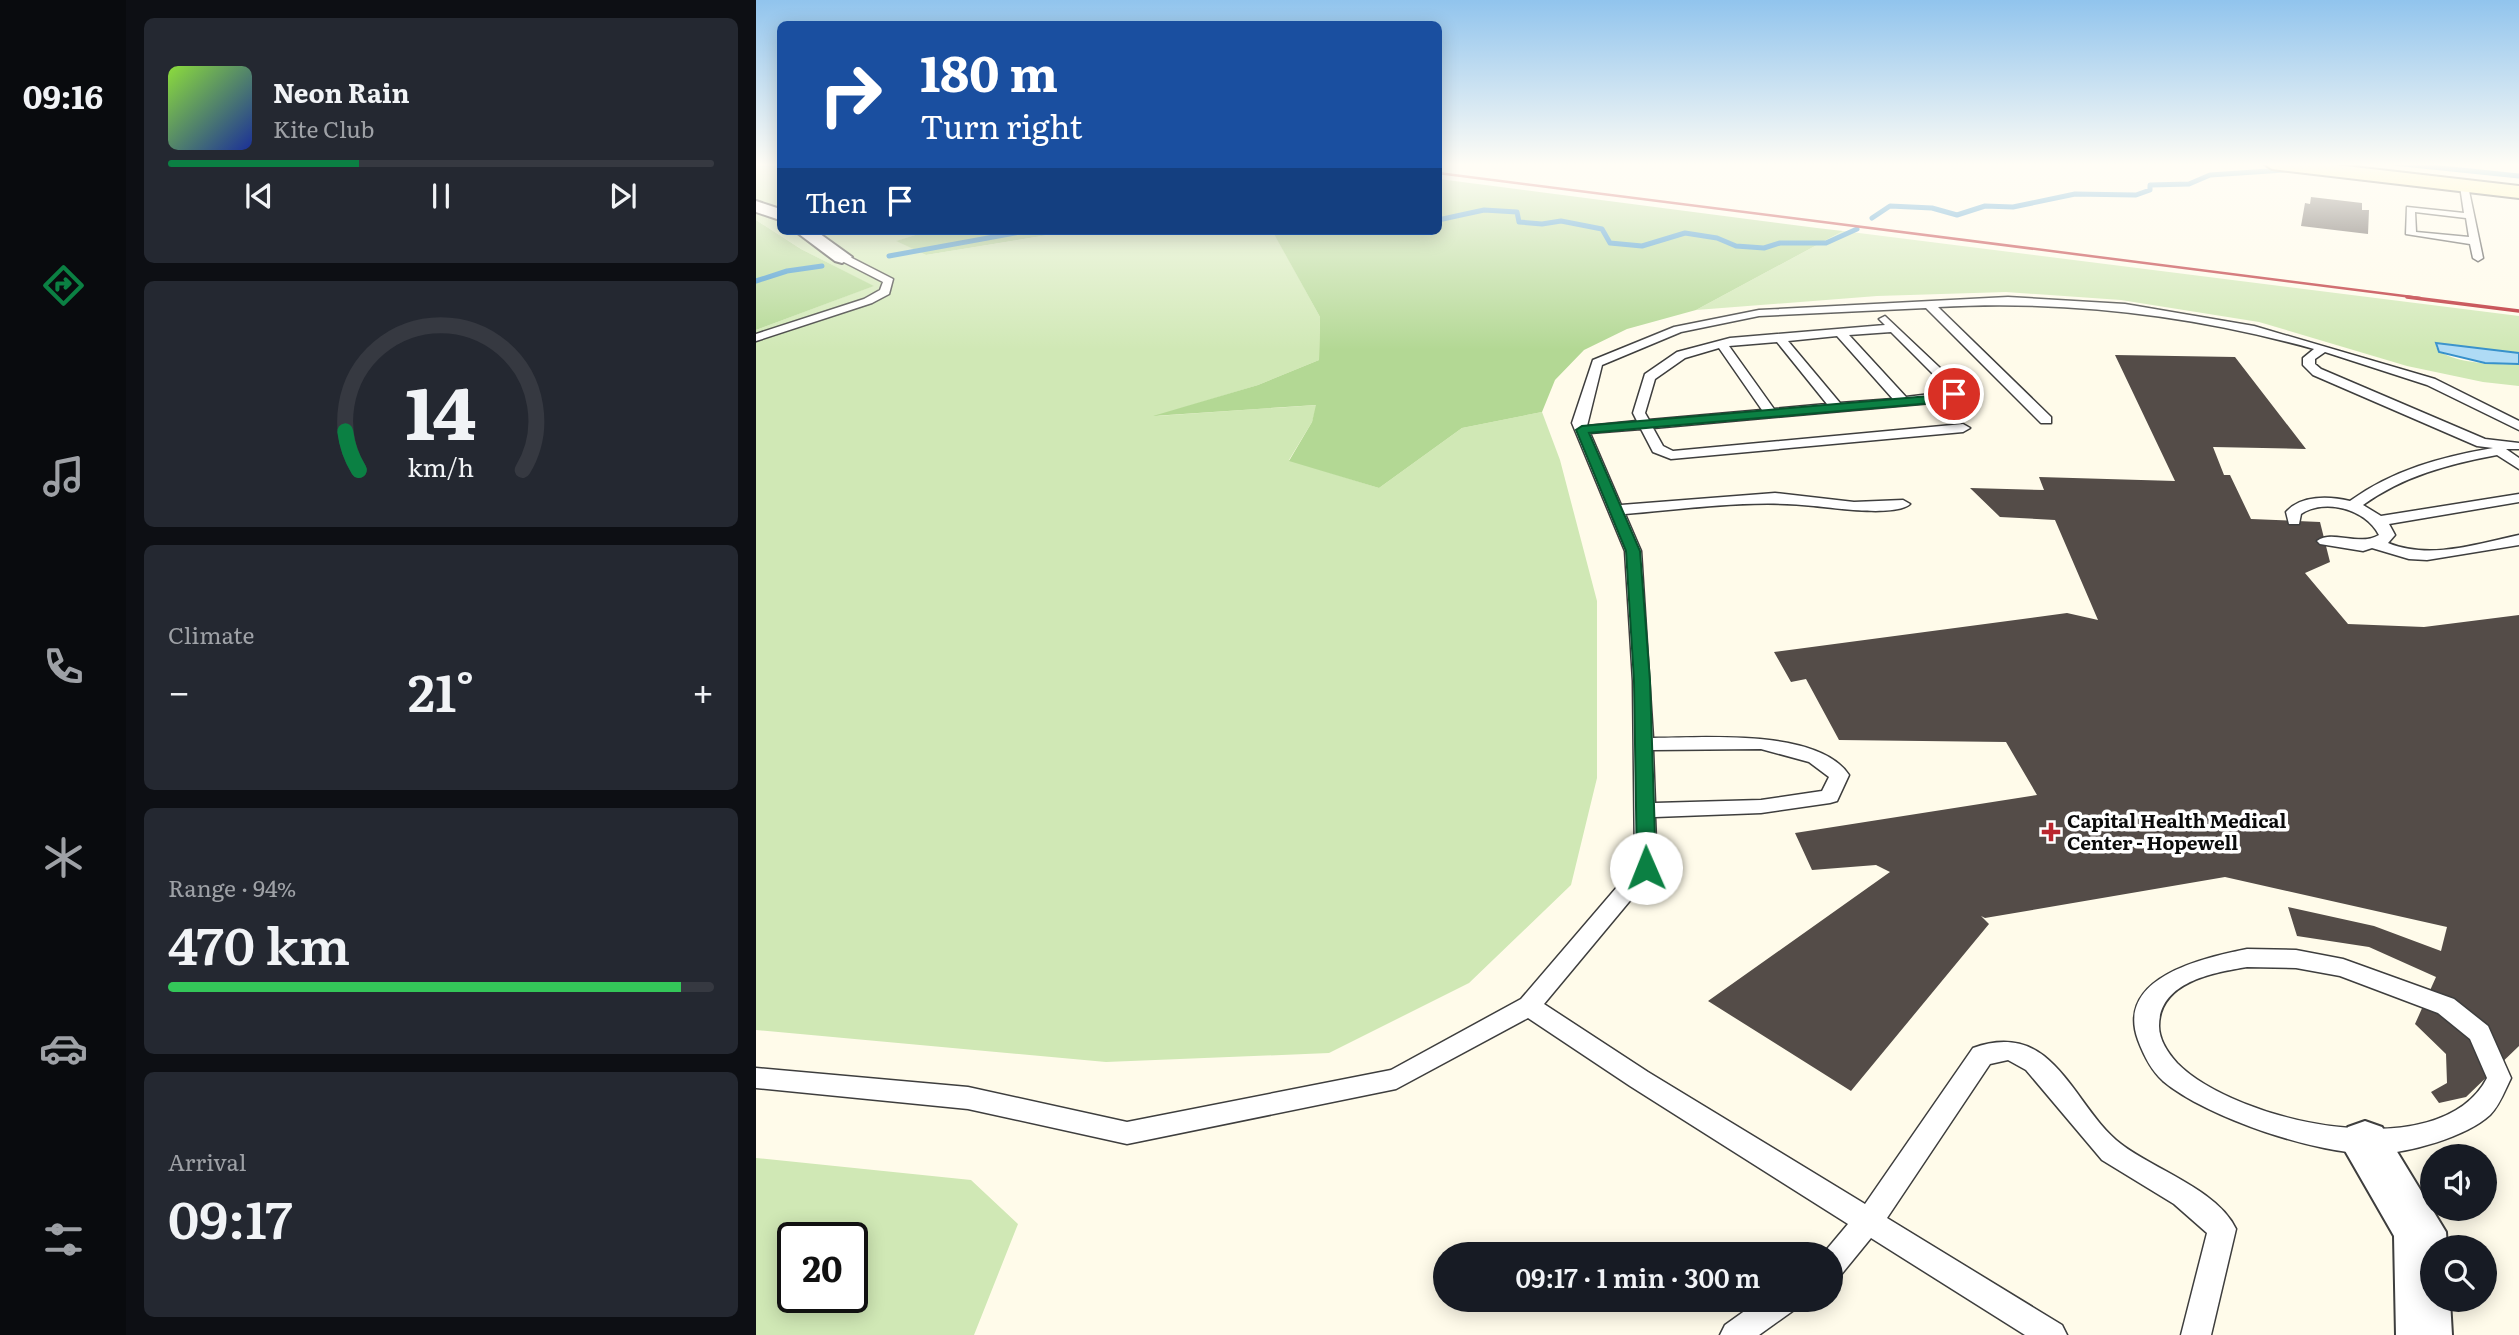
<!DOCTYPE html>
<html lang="en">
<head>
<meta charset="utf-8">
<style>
	body { margin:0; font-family:Literata,serif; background:#242831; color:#f1f3f6; height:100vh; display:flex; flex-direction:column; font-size:26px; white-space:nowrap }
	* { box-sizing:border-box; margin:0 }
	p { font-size:23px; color:#9ea1a6 }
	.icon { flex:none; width:38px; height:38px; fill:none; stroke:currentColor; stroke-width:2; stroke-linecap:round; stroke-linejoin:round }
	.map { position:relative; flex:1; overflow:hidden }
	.sheet { display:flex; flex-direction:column; gap:18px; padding:18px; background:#0d0f14; width:630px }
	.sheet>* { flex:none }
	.hud { position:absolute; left:21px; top:21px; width:665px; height:214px; border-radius:10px; box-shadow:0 4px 18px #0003; background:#1a4fa0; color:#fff; overflow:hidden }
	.buttons { position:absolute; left:1664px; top:1144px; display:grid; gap:14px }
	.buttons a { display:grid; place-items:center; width:77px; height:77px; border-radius:50%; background:#171b24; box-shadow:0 4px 18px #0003; font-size:35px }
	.speed { position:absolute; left:21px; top:1222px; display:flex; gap:14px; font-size:35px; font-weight:700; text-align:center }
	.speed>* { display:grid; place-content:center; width:91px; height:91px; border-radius:50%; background:#171b24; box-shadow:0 4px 18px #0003; line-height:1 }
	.speed .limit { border:4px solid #111; border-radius:10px; background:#fff; color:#111 }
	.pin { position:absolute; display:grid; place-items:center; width:60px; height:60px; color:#fff; margin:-30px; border:4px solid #fff; border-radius:50%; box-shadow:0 2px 7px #0007 }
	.me { position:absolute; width:77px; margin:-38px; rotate:359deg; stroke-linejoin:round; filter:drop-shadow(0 0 5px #0008) }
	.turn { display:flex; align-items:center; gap:24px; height:147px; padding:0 28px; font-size:32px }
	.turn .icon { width:91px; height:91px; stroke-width:2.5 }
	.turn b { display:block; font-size:49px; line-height:60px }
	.then { display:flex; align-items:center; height:66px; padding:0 28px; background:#0003; gap:14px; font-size:26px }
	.big { font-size:52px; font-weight:600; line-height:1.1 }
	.sheet .widget { flex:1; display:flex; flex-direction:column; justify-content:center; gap:10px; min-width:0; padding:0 24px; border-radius:10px; background:#242831 }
	.sheet .dial { align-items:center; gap:0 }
	.dial svg { height:182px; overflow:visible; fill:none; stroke:#363941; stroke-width:7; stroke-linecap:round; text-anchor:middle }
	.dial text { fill:#f1f3f6; stroke:none }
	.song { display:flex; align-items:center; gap:21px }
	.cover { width:84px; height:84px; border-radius:10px; background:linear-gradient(135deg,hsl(90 70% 55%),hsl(230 70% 35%)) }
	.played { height:7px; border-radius:4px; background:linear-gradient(90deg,#0b8043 35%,#363941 35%) }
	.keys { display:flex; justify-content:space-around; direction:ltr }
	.heat { display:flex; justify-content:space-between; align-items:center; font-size:38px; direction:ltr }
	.charge { height:10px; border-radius:5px; background:linear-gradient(90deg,#34c759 94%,#363941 0) }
	.trip { position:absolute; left:677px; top:1242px; width:410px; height:70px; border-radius:35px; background:#171b24; box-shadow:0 4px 18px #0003; font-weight:600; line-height:70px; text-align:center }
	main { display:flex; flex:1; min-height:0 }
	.dock { display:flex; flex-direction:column; width:126px; justify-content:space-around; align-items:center; background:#090b0e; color:#9ea1a6 }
	.dock .icon { width:49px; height:49px }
	.dock .selected { color:#0b8043 }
	.dock b { font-size:32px; color:#f1f3f6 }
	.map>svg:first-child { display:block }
</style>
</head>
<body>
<main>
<nav class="dock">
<b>09:16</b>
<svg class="icon selected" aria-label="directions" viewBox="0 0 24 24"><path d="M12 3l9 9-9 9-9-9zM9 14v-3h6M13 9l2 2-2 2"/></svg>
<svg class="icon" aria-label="music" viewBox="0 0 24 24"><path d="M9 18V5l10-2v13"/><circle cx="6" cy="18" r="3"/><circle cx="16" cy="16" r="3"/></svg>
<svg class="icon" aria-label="phone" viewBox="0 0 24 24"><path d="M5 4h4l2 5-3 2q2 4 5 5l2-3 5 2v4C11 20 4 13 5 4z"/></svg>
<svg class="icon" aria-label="climate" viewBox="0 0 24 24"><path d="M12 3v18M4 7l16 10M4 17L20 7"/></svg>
<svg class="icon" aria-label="car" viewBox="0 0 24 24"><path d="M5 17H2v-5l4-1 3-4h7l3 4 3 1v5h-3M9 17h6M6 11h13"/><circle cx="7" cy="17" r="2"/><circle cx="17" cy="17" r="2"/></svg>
<svg class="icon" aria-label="filters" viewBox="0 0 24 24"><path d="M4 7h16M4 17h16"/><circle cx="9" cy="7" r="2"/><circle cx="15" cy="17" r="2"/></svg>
</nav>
<section class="sheet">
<div class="widget">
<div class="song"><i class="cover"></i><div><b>Neon Rain</b><p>Kite Club</p></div></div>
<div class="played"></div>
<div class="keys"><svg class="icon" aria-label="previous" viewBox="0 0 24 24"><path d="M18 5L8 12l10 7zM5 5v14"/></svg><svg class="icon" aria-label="pause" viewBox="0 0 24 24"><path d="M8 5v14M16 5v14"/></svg><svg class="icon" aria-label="next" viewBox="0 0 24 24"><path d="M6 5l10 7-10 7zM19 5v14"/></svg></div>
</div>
<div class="widget dial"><svg viewBox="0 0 100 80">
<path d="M14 69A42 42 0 1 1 86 69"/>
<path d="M14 69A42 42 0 0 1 8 52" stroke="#0b8043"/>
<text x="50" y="56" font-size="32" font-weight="700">14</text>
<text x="50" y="72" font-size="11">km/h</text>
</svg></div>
<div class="widget"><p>Climate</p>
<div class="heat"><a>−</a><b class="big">21°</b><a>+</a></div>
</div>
<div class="widget"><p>Range · 94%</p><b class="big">470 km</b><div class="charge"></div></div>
<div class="widget"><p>Arrival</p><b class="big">09:17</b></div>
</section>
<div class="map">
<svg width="1763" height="1335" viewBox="0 0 1763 1335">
	<rect width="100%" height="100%" fill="#fffbea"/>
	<path fill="#d0e8b5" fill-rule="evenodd" d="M0,163H24V231H172L141,241L170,255L316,231L518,233L564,317L563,360L502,385L400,416L561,405L556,422L533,460L623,488L706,428L786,412L804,460L841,601V778L815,885L713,983L573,1053L350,1062L0,1030V330L117,286L45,249L0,220Z
		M1087,231L1763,316V353L1680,343V347C1692,364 1743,365 1763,364V386L1727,382L1651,366L1503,322L1365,300L1250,292L1121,296L940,310Z
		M0,1158L215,1180L262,1224L218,1335H0ZM96,1237V1297H37V1237Z"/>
	<path fill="#b3d894" d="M683,179L1061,228L1087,231L940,310L871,329L828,350L799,380L786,412L706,428L623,488L533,461L556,422L560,405L397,416L502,385L563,360L564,317L518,234L456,231H682Z
		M0,220L45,249L118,286L0,330Z
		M172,231H316L170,255L140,241Z"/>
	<path fill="#afdbf5" stroke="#3791cb" stroke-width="2" d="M1680,343L1763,353V364L1729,363L1683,352Z"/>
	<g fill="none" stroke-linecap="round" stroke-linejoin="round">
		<path stroke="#3791cb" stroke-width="5" d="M1591,163H1605
			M1637,163L1763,176
			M1116,218L1134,206L1176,208L1201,215L1229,206L1257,207L1319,194L1380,195L1394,190V185L1433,184L1454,175L1528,170
			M682,220L728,210L761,212L763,222L786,224L805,221L846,229L854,243L886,246L929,233L961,238L980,246L1008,248L1024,243H1070L1101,229
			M133,256L270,231
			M0,281L31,271L66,266"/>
	</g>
	<path fill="#544c48" d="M1555,197L1606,203V210H1613L1612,234L1545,226L1549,203L1554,204Z
		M1359,355L1479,357L1550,449L1457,447L1468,475H1474L1495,519L1564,522L1574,562L1549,573L1592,624L1668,627L1763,615V1046L1710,1097L1683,1103L1675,1092L1691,1083L1690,1054L1659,1024L1680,977L1613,947L1541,936L1532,907L1618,926L1685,951L1691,927L1469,877L1229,918L1225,916L1233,924L1095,1091L952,1001L1134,872L1120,865L1056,870L1039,833L1281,795L1250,742L1083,740L1050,679L1035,682L1018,652L1311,613L1342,620L1299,520L1244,517L1214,488L1288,490L1283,477L1419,481Z"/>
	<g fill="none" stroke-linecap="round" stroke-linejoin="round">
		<defs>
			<path id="lane" d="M1708,183L1712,186L1727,258L1722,261L1717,258L1714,244L1650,234L1651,207L1708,213L1704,186ZM1659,212L1710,218L1713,237L1660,232Z
				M82,255H90L137,279L133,294L116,303L0,341V334L108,299L124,290L127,282L82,259Z
				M1252,297L1369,304L1498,326L1679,379L1763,421V430L1671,385L1569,352L1559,359V364L1565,369L1729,439L1763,443V449H1750L1763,458V469L1741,455C1693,464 1647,476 1607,505L1625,516L1763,494V502L1633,524L1639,535L1632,543C1674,560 1721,544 1763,535V545L1671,560L1653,559L1616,548L1607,551L1564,544L1561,541C1575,529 1603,547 1623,535C1610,509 1569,498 1545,514L1543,524H1533L1530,512C1545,495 1573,496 1594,501C1637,470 1685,457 1737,448L1721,446L1557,375L1547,365V358L1558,349C1435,315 1310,300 1182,307L1295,417V423H1285L1170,308L1003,316L925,332L846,365L831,426L881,421L877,413L889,374L921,352L974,338L1129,325L1123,319L1129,316L1200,383L1204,394L1187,402L897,428L907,446L917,451L1207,424L1214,428L1207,432L915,459L897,452L885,429L834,433L865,505L1019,493L1098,502L1147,500L1154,504C1140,517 1078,508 1058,506C995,499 932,509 869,514L885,551L897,738C946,738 1062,728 1093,775L1081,801L1074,803L1005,813L899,817L901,868L897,873L788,1004L892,1072L1109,1204L1217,1048C1242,1039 1266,1039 1288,1056C1318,1080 1335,1121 1365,1144C1397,1169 1462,1190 1480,1229L1455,1335H1425L1451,1233L1418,1204L1346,1160L1270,1070L1252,1060L1234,1064L1131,1218L1306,1325L1311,1335H1269L1115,1238L1084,1276L1074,1280V1255H1066L1092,1224L874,1086L772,1018L640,1089L371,1144L212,1109L0,1088V1068L212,1087L371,1122L635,1070L765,999L879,866L877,681L869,551L816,423L837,360L918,327L1003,310ZM1135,332L1190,387L1191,392L1150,397L1093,335ZM1081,336L1137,399L1084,403L1032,341ZM1021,342L1071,404L1018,409L973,346ZM963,348L1006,410L893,420L889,413L899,379L929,358ZM1005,749L1053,762L1073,777L1066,791L1005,800L899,803L897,750Z
				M1491,949L1540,950L1587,959L1698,999L1732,1026L1755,1078C1749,1090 1744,1105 1734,1115C1710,1137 1653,1153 1620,1154C1563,1155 1451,1118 1407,1081C1395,1070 1388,1056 1382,1040C1359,977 1447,958 1491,949ZM1491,967L1540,968L1584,976L1682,1013L1714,1039L1731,1078C1684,1169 1479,1122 1421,1063C1412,1053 1403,1040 1403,1026C1403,982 1456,973 1491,967Z
				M1004,1300H1042L1038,1310L1003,1335H964L969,1325Z"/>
			<path id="street" d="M0,201L24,209V220L0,212Z
				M39,231H60L96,257L86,263L79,261Z
				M1609,1121L1626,1127L1690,1232L1691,1248H1676V1300H1694L1696,1335H1640L1638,1236L1584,1142L1592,1127Z"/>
			<path id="secondary" d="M1507,163H1563L1763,186V198L1516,169Z"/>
		</defs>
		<use href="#lane" stroke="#3e3e3e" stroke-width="3"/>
		<use href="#street" stroke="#3e3e3e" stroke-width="4"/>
		<use href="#secondary" stroke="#2d2d2d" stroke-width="4"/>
		<use href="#lane" fill="#fff" fill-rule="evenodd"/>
		<use href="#street" fill="#fff" fill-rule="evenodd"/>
		<use href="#secondary" fill="#fef4a6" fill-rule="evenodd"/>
		<path stroke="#b9262e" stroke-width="2.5" d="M682,173L1664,298"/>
		<path stroke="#b9262e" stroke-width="3.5" d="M1651,297L1763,311"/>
	</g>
	<linearGradient id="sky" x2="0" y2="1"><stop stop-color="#91c4ed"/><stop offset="0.47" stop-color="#fffdf6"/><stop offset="1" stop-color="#fffdf6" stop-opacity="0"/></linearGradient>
	<rect width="1763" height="350" fill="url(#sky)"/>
	<path fill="#0b8043" stroke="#07532c" stroke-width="2" d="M1198,390L1202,391V396L1187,402L833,433L884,551L894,681L900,868L890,875L884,873L881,868L878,681L870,551L820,430L826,426L1185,395Z"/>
	<path fill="#b9262e" stroke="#fff" stroke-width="2.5" d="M1291.5 821.5h7v7h7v7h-7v7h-7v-7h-7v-7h7z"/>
	<g text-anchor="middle" stroke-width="7" stroke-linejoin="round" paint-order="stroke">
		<g font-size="19" font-weight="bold" fill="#0b0b0b" stroke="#fff" text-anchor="start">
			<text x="1311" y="828">Capital Health Medical<tspan x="1311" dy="22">Center - Hopewell</tspan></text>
		</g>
	</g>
</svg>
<div class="buttons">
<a><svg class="icon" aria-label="sound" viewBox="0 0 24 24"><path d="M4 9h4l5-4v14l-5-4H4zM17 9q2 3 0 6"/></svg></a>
<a><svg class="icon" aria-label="search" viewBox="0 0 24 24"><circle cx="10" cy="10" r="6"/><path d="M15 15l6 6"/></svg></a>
</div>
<div class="speed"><div class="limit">20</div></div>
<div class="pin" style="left:1198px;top:394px;background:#d93025"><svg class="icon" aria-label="arrive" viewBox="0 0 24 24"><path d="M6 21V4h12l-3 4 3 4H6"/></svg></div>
<svg class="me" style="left:890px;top:868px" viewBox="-20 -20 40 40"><circle r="19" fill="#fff"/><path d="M0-13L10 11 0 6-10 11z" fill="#0b8043"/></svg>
<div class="trip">09:17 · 1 min · 300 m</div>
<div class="hud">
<div class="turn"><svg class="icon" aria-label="right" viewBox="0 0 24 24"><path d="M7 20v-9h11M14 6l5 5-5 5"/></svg><div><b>180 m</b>Turn right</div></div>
<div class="then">Then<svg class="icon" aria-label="arrive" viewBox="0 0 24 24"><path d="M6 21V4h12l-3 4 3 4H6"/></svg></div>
</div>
</div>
</main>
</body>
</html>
